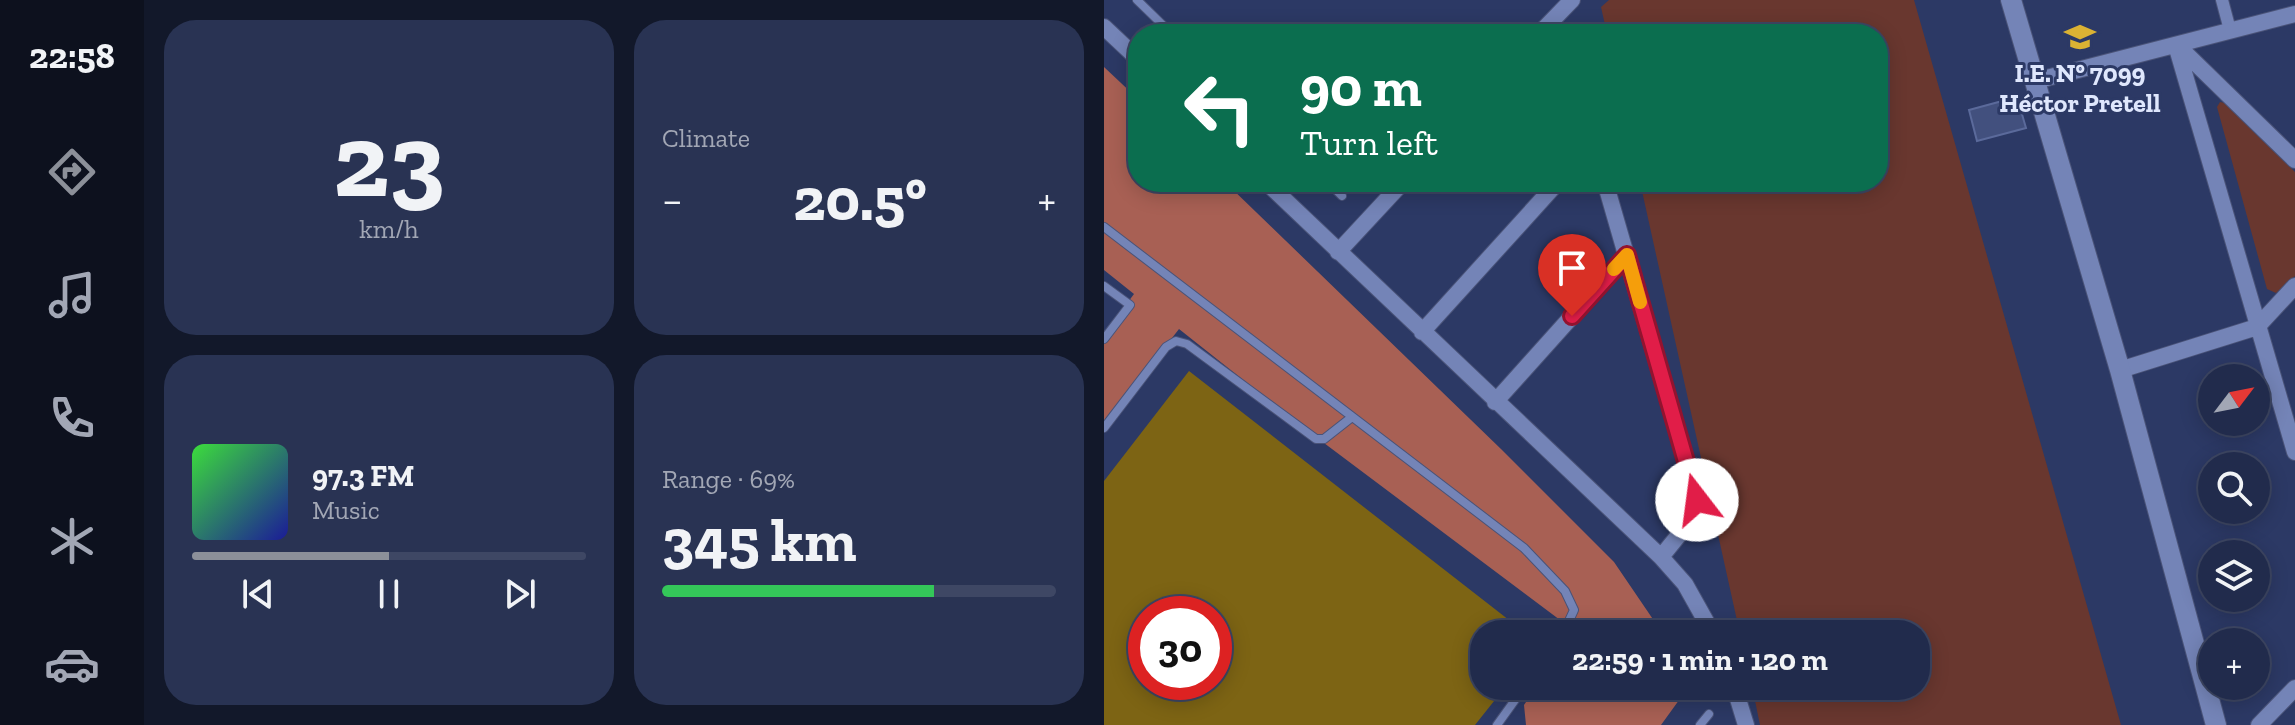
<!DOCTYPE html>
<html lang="en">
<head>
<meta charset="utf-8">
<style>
	body { margin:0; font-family:"Zilla Slab",serif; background:#293353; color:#f1f3f6; height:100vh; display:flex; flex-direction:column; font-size:30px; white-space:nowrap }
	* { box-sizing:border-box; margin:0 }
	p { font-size:26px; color:#a2a7b5 }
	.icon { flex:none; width:44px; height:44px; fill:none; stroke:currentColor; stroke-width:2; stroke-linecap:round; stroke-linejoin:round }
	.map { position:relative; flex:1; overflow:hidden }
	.drawer { display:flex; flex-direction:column; gap:20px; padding:20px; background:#12182a; width:960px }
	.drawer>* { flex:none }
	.hud { position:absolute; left:24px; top:24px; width:760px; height:168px; border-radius:32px; box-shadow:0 4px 20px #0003,0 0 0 2px #3e4764; background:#0b6e4f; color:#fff; overflow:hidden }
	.needle { width:52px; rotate:58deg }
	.controls { position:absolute; left:1094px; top:364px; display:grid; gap:16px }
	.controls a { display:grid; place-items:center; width:72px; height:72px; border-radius:50%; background:#212b4c; box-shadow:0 4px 20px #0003,0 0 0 2px #3e4764; font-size:40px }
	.speed { position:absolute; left:24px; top:596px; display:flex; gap:16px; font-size:40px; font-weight:700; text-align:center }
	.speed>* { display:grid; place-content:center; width:104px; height:104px; border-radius:50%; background:#212b4c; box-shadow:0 4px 20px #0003,0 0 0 2px #3e4764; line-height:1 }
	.speed .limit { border:12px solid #d22; background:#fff; color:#111 }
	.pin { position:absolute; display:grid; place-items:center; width:68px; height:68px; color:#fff; margin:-82px -34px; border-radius:50% 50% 50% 0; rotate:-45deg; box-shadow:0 0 8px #0007 }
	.pin .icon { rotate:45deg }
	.me { position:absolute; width:88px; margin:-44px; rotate:345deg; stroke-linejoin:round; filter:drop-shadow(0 0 6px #0008) }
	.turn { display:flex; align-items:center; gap:28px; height:168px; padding:0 40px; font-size:36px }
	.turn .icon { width:104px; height:104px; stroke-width:2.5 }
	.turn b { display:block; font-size:56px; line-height:68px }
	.big { font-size:60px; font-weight:700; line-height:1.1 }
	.drawer .card { flex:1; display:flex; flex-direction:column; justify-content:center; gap:12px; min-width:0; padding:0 28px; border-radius:32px; background:#293353 }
	.drawer .dial { align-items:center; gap:0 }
	.dial b { font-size:104px; line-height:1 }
	.song { display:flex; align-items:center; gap:24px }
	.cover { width:96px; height:96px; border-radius:12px; background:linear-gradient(135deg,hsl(120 70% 55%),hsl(240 70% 35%)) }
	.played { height:8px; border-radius:4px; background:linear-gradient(90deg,#8c9099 50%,#3e4764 50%) }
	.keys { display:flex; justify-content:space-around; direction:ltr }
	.heat { display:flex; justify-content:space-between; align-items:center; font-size:44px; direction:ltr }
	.charge { height:12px; border-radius:6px; background:linear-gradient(90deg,#34c759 69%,#3e4764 0) }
	.drawer .tiles { flex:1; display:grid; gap:20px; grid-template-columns:repeat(2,1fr) }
	.trip { position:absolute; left:366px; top:620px; width:460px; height:80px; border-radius:32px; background:#212b4c; box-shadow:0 4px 20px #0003,0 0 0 2px #3e4764; font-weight:700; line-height:80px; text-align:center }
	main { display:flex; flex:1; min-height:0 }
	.tabs { display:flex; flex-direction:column; width:144px; justify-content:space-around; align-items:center; background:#0d111e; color:#a2a7b5 }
	.tabs .icon { width:56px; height:56px }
	.tabs .selected { color:#8c9099 }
	.tabs b { font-size:36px; color:#f1f3f6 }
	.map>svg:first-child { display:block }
</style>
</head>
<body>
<main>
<nav class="tabs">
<b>22:58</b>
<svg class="icon selected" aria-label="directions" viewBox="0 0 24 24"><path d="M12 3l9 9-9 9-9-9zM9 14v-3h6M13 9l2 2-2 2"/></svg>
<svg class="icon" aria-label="music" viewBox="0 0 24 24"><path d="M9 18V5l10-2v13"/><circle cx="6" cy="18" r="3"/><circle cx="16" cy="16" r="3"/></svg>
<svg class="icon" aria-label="phone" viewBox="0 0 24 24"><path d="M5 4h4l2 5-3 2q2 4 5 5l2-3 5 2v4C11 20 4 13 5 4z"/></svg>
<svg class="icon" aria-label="climate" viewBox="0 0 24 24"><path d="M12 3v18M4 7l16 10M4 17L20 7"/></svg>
<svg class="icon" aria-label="car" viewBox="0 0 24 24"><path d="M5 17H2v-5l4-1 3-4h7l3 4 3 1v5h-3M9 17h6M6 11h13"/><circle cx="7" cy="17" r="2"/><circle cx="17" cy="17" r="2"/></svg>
</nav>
<section class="drawer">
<div class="tiles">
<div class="card dial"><b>23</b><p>km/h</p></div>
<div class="card"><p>Climate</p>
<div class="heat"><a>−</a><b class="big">20.5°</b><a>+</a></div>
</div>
<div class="card">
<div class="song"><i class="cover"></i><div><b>97.3 FM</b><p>Music</p></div></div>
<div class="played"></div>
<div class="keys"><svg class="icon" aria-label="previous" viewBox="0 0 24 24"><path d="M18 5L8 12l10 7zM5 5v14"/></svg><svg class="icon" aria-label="pause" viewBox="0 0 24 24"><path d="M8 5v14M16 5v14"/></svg><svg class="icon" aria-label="next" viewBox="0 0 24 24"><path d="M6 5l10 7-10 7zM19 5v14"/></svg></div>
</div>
<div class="card"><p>Range · 69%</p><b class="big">345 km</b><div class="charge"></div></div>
</div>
</section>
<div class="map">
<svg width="1191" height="725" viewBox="0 0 1191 725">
	<rect width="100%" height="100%" fill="#2c3965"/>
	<path fill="#69372f" d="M505,0H810L1017,725H656L648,686H812V634H636L536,182H774V34H503L497,7Z
		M1116,102L1121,103L1191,172V276L1172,293L1163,289L1113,107Z"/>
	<path fill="#a86054" d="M0,67L34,99V182H121L397,449L510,562L559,634H464V626L200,428L75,329L0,425V334L30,294L0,270Z
		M433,686H578V696L557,725H422L420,705Z"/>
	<path fill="#7d6414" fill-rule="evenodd" d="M85,371L423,634H380V686H402L371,725H0V481ZM42,614H110V682H42Z"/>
	<path fill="#42507e" stroke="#5b6a9b" stroke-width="2" d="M913,97L922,128L873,141L865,110Z"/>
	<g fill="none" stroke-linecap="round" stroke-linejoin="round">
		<defs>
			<path id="service" d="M33,0L68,34
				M224,182L238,196
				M0,227L420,548L461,591L470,610L459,634
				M0,286L26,305L0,339
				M0,428L62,347L72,341L83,344L212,439H220L248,417
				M393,725L421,686
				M596,725L605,714"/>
			<path id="pedestrian" d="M1118,0L1126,30"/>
			<path id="minor" d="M0,27L34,59
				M435,34L468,0
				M1072,45L1191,452
				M1075,47L1191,160
				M931,81L1191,14
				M162,182L557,557L581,584L609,634
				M501,182L593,500L591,515L557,557
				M234,252L299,182
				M318,332L454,182
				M1016,370L1153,327L1191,286
				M391,402L523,255
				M630,686L642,725
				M1155,725L1191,688"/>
			<path id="tertiary" d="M907,0L1016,370L1112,725"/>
		</defs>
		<use href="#service" stroke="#4a5378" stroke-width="10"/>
		<use href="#pedestrian" stroke="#4a5378" stroke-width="14"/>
		<use href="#minor" stroke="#4a5378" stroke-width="18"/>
		<use href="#tertiary" stroke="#4a5378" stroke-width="22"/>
		<use href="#service" stroke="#7484b7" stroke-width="8"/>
		<use href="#pedestrian" stroke="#7484b7" stroke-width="12"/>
		<use href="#minor" stroke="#7484b7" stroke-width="16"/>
		<use href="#tertiary" stroke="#7484b7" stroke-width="20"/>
	</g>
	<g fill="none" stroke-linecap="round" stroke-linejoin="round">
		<defs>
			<path id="route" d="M468,316L523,255L593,500"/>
		</defs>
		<use href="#route" stroke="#92132f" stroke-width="20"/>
		<use href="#route" stroke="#e11d48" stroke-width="14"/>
		<path stroke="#f59e0b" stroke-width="14" d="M510,269L523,255L536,302"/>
	</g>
	<defs>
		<symbol id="school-bare" viewBox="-9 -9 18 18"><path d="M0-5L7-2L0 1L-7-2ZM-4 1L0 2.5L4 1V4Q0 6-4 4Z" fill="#dbb233" stroke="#2c3965" stroke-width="2.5" paint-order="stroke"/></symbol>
	</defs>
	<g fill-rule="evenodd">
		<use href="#school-bare" x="954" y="15" width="44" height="44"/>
	</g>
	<g text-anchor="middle" stroke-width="6" stroke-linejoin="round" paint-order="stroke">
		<g font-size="26" font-weight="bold" fill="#dfe7fd" stroke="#2c3965">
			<text x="976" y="82">I.E. N° 7099<tspan x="976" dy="30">Héctor Pretell</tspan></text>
		</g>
	</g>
</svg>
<div class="controls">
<a><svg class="needle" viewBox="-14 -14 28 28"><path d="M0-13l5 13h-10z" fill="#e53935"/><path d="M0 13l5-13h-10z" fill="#a2a7b5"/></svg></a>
<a><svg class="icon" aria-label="search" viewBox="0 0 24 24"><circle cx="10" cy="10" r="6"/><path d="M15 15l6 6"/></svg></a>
<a><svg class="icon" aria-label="layers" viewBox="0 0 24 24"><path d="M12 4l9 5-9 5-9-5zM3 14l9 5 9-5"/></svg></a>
<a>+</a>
</div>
<div class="speed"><div class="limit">30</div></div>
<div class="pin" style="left:468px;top:316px;background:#d93025"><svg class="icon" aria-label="arrive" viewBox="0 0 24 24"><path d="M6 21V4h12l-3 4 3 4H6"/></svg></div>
<svg class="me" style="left:593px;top:500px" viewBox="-20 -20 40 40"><circle r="19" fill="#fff"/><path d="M0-13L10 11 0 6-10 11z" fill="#e11d48"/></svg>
<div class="trip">22:59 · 1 min · 120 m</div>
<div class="hud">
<div class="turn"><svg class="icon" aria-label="left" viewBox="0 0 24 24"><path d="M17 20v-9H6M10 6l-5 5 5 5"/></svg><div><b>90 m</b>Turn left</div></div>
</div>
</div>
</main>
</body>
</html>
